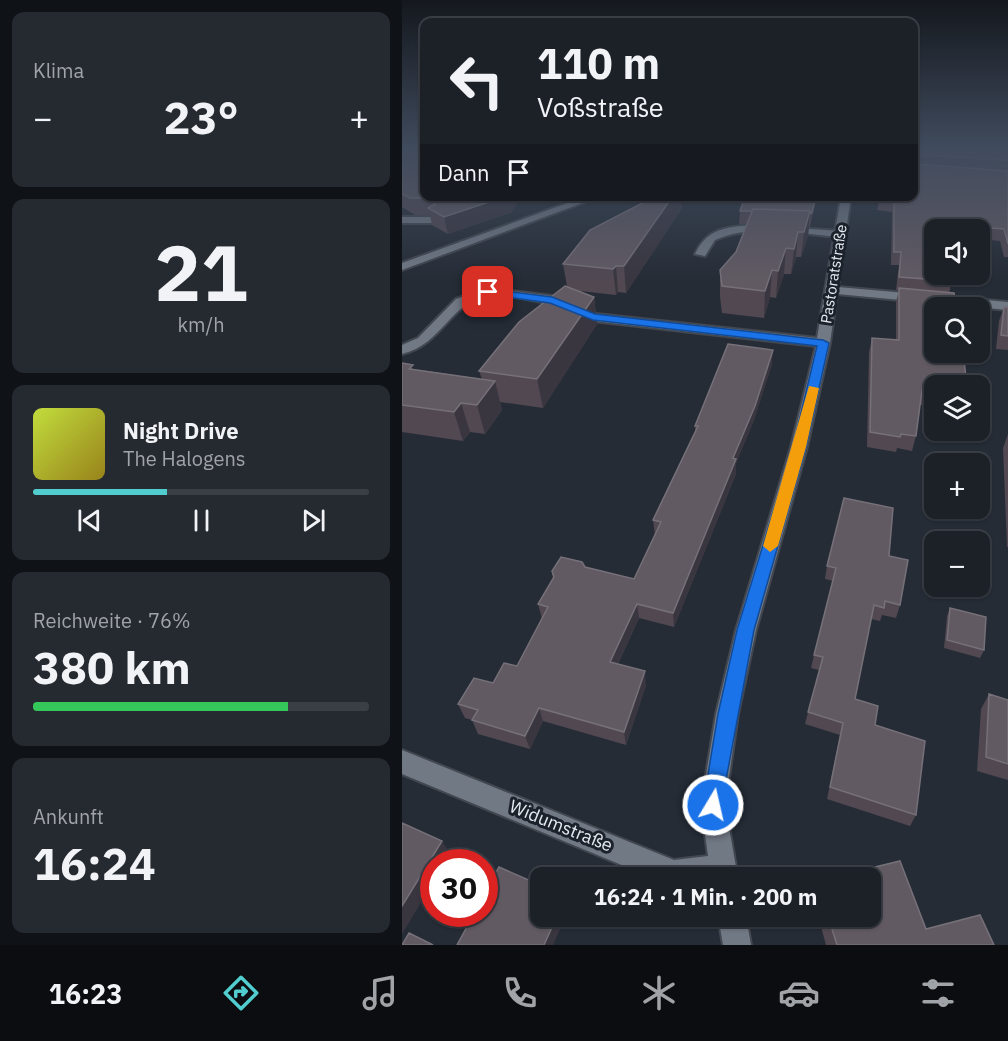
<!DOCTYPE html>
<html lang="de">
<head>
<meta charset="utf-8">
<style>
	body { margin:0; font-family:"IBM Plex Sans",sans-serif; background:#252930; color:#f1f3f6; height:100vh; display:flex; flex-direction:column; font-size:22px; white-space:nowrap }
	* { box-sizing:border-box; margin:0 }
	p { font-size:20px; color:#a0a3a8 }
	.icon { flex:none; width:33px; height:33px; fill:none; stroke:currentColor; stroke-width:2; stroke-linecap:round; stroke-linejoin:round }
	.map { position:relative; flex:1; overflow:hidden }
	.details { display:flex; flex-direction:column; gap:12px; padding:12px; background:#0f1216; width:402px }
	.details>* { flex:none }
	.top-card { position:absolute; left:18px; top:18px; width:498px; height:183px; border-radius:12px; box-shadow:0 2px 4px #0004,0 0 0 2px #3a3e45; background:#1c2128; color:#f1f3f6; overflow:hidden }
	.fabs { position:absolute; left:522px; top:219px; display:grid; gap:12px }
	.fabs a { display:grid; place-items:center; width:66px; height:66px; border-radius:12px; background:#1c2128; box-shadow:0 2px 4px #0004,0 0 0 2px #3a3e45; font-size:30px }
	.speed { position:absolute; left:18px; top:849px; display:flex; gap:12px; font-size:30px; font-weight:700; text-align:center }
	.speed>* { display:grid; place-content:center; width:78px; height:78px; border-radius:50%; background:#1c2128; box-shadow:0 2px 4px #0004,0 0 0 2px #3a3e45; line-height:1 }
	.speed .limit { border:9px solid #d22; background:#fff; color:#111 }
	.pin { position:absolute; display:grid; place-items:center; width:51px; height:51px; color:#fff; margin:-26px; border-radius:12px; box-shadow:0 3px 9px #0006 }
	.me { position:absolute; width:66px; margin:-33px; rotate:9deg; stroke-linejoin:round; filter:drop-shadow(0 0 4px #0008) }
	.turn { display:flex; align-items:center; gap:21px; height:126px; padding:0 18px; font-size:27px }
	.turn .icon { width:78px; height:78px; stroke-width:2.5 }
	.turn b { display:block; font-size:42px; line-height:51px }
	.then { display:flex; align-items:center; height:57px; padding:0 18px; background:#0003; gap:12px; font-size:22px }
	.big { font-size:45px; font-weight:700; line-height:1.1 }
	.details .card { flex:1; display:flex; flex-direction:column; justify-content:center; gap:9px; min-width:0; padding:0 21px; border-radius:12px; background:#252930 }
	.details .dial { align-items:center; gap:0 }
	.dial b { font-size:78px; line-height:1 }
	.song { display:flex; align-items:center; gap:18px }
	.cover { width:72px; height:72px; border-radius:9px; background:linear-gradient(135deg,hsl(70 70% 55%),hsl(50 70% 35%)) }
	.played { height:6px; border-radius:3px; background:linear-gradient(90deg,#52cdcf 40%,#3a3e45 40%) }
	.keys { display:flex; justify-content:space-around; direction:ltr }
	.heat { display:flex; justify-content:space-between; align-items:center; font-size:33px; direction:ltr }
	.charge { height:9px; border-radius:4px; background:linear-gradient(90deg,#34c759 76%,#3a3e45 0) }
	.trip { position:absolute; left:128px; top:867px; width:351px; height:60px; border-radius:12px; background:#1c2128; box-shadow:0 2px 4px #0004,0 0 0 2px #3a3e45; font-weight:700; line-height:60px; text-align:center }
	.dock { display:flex; height:96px; justify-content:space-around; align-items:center; background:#0b0d10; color:#a0a3a8 }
	.dock .icon { width:42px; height:42px }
	.dock .selected { color:#52cdcf }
	.dock b { font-size:27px; color:#f1f3f6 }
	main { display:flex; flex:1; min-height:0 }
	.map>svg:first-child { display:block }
</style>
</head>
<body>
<main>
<section class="details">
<div class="card"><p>Klima</p>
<div class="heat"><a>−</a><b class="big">23°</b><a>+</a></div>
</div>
<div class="card dial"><b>21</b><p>km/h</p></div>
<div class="card">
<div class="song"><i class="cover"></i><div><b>Night Drive</b><p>The Halogens</p></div></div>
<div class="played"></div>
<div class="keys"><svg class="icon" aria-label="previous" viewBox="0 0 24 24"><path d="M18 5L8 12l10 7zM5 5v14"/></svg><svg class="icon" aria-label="pause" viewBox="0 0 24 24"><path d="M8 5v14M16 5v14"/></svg><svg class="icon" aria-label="next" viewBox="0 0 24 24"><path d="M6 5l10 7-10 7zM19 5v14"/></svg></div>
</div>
<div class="card"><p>Reichweite · 76%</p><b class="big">380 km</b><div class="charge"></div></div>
<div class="card"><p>Ankunft</p><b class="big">16:24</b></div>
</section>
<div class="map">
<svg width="606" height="945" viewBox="0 0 606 945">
	<rect width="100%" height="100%" fill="#252c36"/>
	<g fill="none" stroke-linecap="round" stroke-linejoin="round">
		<defs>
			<path id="service" d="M353,225L438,231L443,234L438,237C398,234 350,223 313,240L303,256L293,254C306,227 326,227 353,225Z
				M86,288L150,296L156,300L150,304C133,301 102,293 86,296C47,303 41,344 0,354V345L16,338L54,299Z"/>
			<path id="minor" d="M439,196H449L436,287L606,302V310L435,294L428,343L405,447L354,630L336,714L323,805L336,878H251L0,774V750L272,860L306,856L299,805L314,714L334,630L389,447L414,346L191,321L170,310L176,306L194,314L415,338Z
				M0,217H30L35,220L30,223H0Z
				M316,916H344L349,945H321Z"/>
			<path id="tertiary" d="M185,196H199L0,270V263Z"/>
		</defs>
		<use href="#service" stroke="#424750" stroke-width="4"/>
		<use href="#minor" stroke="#424750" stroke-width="4"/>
		<use href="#tertiary" stroke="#424750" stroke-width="4"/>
		<use href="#service" fill="#717985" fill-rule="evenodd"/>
		<use href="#minor" fill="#717985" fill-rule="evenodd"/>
		<use href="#tertiary" fill="#717985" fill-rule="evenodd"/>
	</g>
	<path fill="#514852" d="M0,148L110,212L46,234L30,225L28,215H13L0,207Z
		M512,148H606V257H602L598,241L578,239V230H532L550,281L547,293L565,386H532V398L523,397L521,405H518L514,436L510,451L495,448L494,452L465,447L467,352L470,338L494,340V302L497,290H494L497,265H489L490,212L475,210L478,196Z
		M415,196L408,227H407L406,236L399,257H394L389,274H382L374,298L368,297L362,318L320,313L318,297V270L334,252L345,224H337L338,211Z
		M280,208L224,293L216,292L214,295L178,291L192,297L195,324L141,408L98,402L100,410L83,434L68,432L61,441L0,432V363L12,369L80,379L77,371L165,286L161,264Z
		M602,307H606V350L594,349L597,321Z
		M370,364L352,420L334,463V474L272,627L237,618L216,664L244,685L224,745L141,721L128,749L76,734L70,720L63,718L56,704L91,683L115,666L140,619L136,604L151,579L150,571L183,567L232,579L253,535L251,520L293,433V426Z
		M606,434V547H605L601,448Z
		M487,556L498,605L494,618L480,615L478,621L469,619L453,699L473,725L514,815L508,826L425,799L438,735L403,724L417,670L409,668L412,655L431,581L423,579L425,566Z
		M548,608L582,650L578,658L542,648L545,616Z
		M587,694L606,700V780L575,771L579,709Z
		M416,916H468L592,945H424Z"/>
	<path fill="#393640" d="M105,196H120L110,212L46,234L42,217Z
		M271,196H280V208L224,293L222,266Z
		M414,196H415L408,227L410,213Z
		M408,211L406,236L399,257L402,232Z
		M396,232L394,257L389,274L392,249Z
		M384,248L382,274L374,298L376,271Z
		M214,266L216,292L214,295L211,269Z
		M370,270L368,297L362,318L363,291Z
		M192,297L195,324L141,408L135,379Z
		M371,350L370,364L352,420L334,463V474L272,627L271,613L331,458Z
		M93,381L100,410L83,434L75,405Z
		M59,403L68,432L61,441L52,412Z
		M235,604L237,618L210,676L208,662Z
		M243,671L244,685L224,745L222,732Z
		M137,708L141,721L128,749L123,736Z
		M40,841L48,853L43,862H32V881L0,934V906Z
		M155,916H164L151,945H142Z"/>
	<path fill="#615a63" stroke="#767079" stroke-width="1.5" d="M0,148H22V196H105L42,217L26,208L33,204L27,198H8L0,194Z
		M512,148H606V160L514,155L513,164L606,171V244L602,229L539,224L540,230H532V274H549L550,281L497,277L499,252H492V200L477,199L478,196H512Z
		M254,196H271L222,266H214L211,269L161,264L188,230Z
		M343,196H414L410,213H408V211L351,209L350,211H338Z
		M351,209L408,211L402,232H396L392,249L384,248L376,271L370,270L363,291L320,286L318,270L334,252Z
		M163,286L192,297L135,379L77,371L117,322Z
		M497,288L552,293L554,308H532V352H561L565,386L524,382V390H520L514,436L499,434L498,437L468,432L470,338L497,340Z
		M602,307H606V336L599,335Z
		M326,344L371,350L353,406L331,458L334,459L271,613L235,604L208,662L243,671L222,732L137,708L123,736L70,720L76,710L56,704L72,678L91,683L102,663L115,666L146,607L136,604L152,577L150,571L159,557L180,562L183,567L232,579L259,522L251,520L296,426H293Z
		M0,363L11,365L7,369L93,381L75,405L59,403L52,412L0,405Z
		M442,498L491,508L487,556L506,560L498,605L483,601L482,608L472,605L453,699L476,706L473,725L523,741L514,815L428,787L441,723L406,712L421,657L412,655L434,568L425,566Z
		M548,608L584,617L582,650L545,640Z
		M587,694L606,700V764L584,757Z
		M0,823L40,841L0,906Z
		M498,861L524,929L578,915L592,945H435L426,916H468V878H428Z
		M97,867L138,885V916H155L142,945H55L72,914H82V894Z
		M7,933L31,945H0Z"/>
	<linearGradient id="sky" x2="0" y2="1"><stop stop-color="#14181e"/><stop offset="0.53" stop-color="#404b5d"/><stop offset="1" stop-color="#404b5d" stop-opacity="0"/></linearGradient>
	<rect width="606" height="281" fill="url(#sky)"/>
	<path fill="#1a73e8" stroke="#114b97" stroke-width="1.5" d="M86,289L150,297L193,314L421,340L427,343L404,447L352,630L318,812L311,815L304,812L301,805L316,714L335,630L391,447L415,346L191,320L148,303L82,294V290Z"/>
	<path fill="#f59e0b" d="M407,386L417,388L404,447L376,546L368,552L361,546Z"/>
	<g text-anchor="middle" stroke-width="6" stroke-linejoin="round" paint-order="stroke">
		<g font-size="15" fill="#e6eaf1" stroke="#1c222c">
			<text transform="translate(432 274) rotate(-81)" y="5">Pastoratstraße</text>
		</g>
		<g font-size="18" fill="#e6eaf1" stroke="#1c222c">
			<text transform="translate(159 826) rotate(22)" y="6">Widumstraße</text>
		</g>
	</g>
</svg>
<div class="fabs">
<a><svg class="icon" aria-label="sound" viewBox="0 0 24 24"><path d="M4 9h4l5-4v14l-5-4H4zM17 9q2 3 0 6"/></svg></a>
<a><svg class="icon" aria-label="search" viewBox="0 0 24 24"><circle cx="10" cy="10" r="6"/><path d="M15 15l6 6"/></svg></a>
<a><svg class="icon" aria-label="layers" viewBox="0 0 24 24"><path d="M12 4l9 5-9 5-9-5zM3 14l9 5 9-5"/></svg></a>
<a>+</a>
<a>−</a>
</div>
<div class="speed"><div class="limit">30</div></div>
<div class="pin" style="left:86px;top:292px;background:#d93025"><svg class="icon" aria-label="arrive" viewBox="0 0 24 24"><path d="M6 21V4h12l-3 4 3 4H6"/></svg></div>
<svg class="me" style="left:311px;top:805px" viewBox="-20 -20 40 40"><circle r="17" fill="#1a73e8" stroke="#fff" stroke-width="3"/><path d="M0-11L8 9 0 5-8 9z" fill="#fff"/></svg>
<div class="trip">16:24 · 1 Min. · 200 m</div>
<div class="top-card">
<div class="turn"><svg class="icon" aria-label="left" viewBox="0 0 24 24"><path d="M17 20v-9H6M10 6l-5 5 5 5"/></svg><div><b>110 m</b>Voßstraße</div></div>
<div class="then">Dann<svg class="icon" aria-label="arrive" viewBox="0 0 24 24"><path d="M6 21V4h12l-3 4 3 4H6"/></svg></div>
</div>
</div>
</main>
<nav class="dock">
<b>16:23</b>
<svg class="icon selected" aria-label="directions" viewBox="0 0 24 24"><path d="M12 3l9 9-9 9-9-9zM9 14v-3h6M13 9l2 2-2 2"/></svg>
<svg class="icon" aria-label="music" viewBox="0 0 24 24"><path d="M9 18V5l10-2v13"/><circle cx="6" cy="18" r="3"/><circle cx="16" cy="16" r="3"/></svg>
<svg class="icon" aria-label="phone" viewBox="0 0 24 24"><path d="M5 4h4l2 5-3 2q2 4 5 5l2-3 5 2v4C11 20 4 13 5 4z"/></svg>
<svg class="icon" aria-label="climate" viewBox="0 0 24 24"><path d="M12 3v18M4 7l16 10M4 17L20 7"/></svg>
<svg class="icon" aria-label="car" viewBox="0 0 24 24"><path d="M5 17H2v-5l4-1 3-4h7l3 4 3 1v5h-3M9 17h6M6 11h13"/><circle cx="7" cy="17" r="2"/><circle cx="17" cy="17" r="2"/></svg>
<svg class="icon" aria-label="filters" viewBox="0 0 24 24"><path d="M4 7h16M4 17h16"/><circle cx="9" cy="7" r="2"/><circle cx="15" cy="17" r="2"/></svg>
</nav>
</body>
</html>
